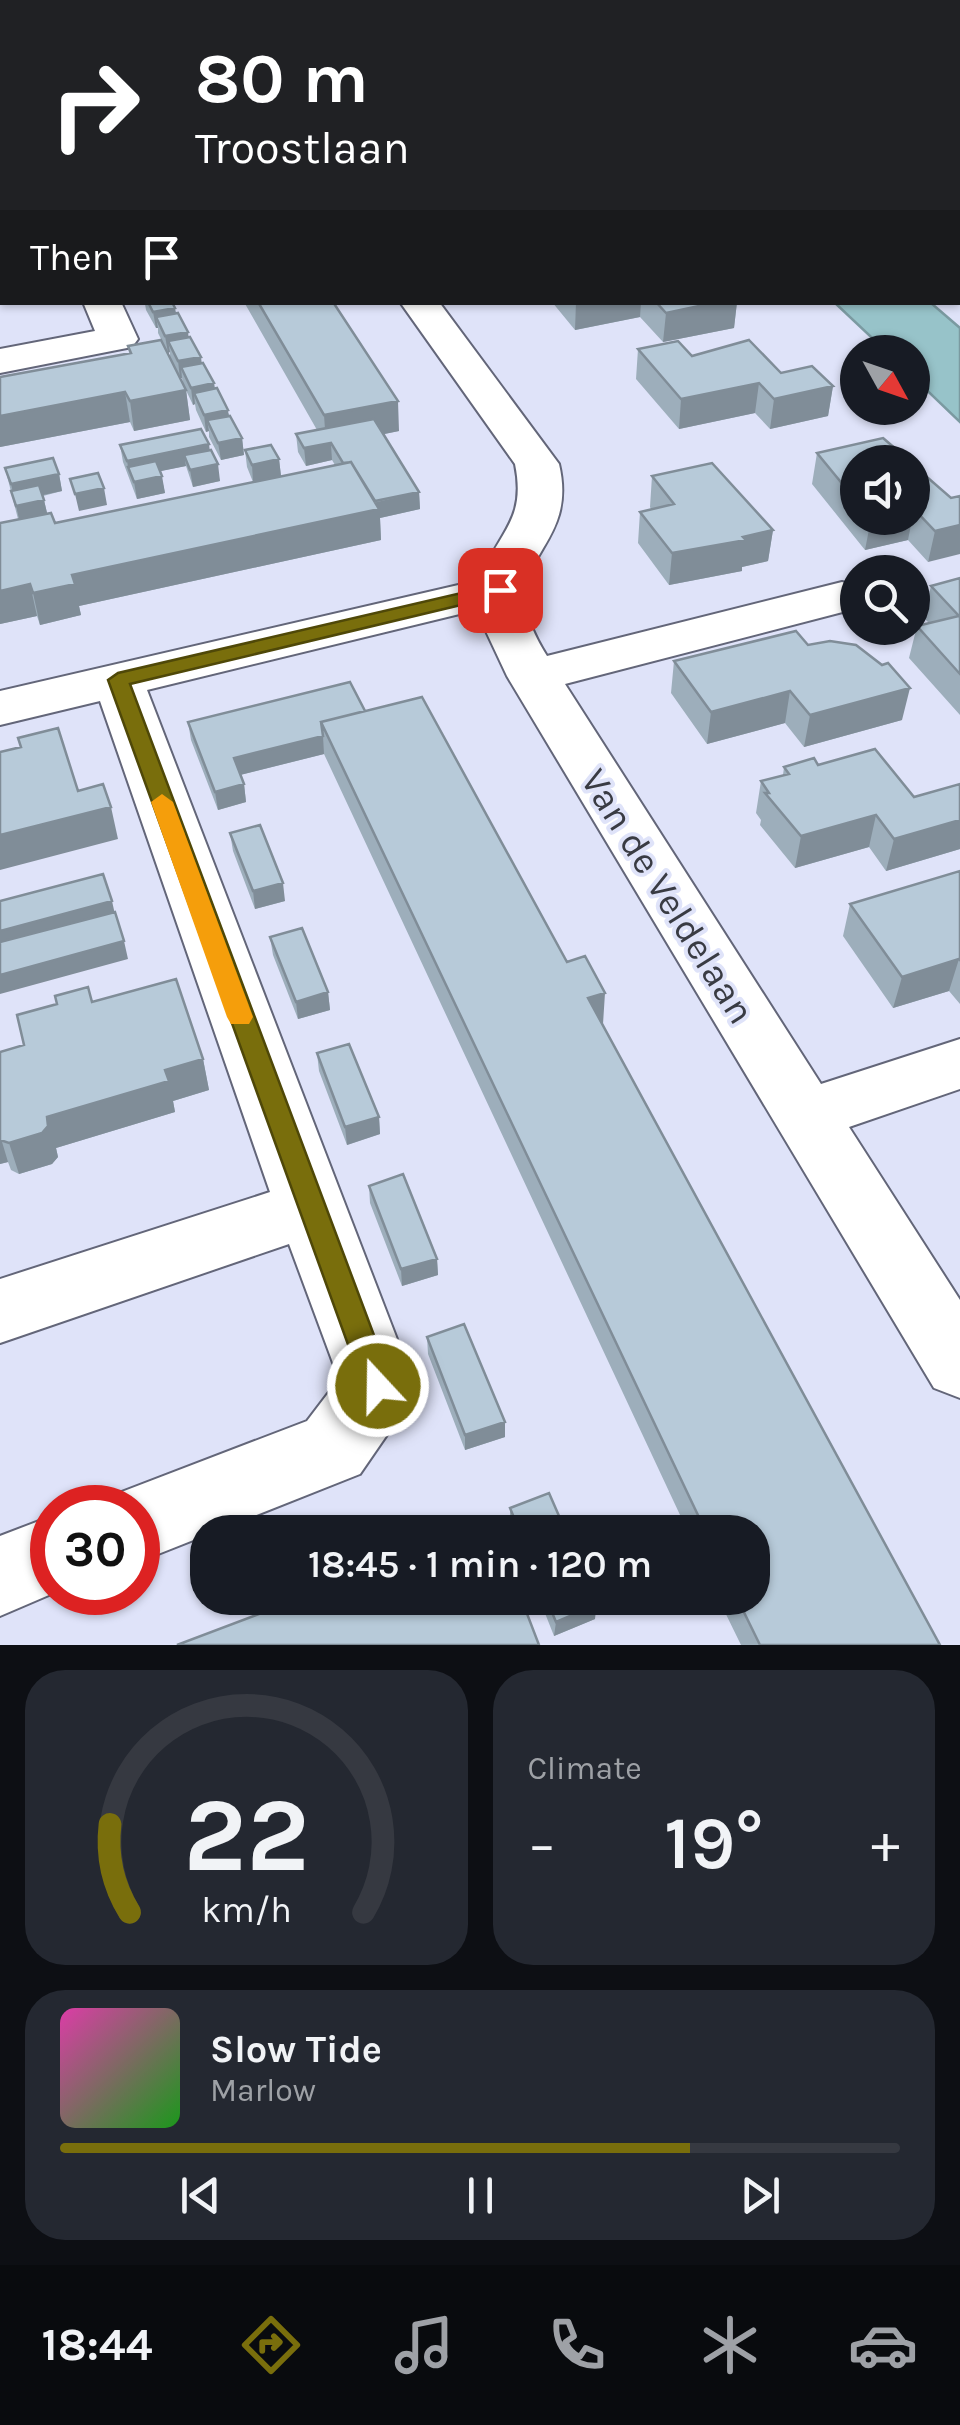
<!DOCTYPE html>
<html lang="en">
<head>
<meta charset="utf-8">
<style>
	body { margin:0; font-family:Karla,sans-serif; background:#242831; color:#f1f3f6; height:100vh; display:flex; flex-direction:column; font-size:38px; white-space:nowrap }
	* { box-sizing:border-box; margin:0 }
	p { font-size:32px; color:#9ea1a6 }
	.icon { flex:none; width:55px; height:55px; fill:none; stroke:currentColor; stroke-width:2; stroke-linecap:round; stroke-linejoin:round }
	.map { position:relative; height:1645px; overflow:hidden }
	.details { display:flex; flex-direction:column; gap:25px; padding:25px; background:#0d0f14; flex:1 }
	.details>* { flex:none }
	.guide { position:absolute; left:0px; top:0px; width:960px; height:305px; box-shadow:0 2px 8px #0004; background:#202124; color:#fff; overflow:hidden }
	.needle { width:65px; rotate:130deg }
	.buttons { position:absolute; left:840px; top:335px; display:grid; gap:20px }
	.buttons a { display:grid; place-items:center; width:90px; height:90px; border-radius:50%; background:#171b24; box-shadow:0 2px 8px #0004; font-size:50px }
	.speed { position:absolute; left:30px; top:1485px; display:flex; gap:20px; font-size:50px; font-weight:700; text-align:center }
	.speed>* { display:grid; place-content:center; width:130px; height:130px; border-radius:50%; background:#171b24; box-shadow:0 2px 8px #0004; line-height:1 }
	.speed .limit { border:15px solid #d22; background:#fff; color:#111 }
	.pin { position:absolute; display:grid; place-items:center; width:85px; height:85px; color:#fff; margin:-42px; border-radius:20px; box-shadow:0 5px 15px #0006 }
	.me { position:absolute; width:110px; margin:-55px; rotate:339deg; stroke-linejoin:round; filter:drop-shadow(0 0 8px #0008) }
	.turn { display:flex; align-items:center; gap:35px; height:210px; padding:0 30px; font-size:45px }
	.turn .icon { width:130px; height:130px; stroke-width:2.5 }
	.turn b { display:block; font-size:70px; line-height:85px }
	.then { display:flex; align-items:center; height:95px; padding:0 30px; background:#0003; gap:20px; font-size:38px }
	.big { font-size:75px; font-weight:600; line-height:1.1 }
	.details .card { flex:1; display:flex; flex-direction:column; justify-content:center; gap:15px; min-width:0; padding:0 35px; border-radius:40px; background:#242831 }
	.details .dial { align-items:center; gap:0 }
	.dial svg { height:260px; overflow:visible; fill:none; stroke:#363941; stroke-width:7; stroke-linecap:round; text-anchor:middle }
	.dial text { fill:#f1f3f6; stroke:none }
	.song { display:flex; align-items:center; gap:30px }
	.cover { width:120px; height:120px; border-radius:15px; background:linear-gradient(135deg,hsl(320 70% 55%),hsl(120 70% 35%)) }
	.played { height:10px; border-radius:5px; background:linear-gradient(90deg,#796e0c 75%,#363941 75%) }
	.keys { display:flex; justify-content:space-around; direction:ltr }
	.heat { display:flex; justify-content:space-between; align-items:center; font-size:55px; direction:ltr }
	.details .tiles { flex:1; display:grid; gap:25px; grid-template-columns:1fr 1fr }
	.card:last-child { grid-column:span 2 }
	.trip { position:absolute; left:190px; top:1515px; width:580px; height:100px; border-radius:40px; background:#171b24; box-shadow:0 2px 8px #0004; font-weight:600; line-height:100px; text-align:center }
	.tabs { display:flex; height:160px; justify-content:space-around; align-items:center; background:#090b0e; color:#9ea1a6 }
	.tabs .icon { width:70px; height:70px }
	.tabs .active { color:#796e0c }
	.tabs b { font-size:45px; color:#f1f3f6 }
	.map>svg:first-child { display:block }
</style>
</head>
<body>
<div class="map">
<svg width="960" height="1645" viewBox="0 0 960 1645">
	<rect width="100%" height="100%" fill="#dfe3f9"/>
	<path fill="#ccb6c1" d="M582,0H960V300L958,2Z"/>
	<path fill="#97c3c9" stroke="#7b9aa1" stroke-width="2.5" d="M835,303H931L960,328V422L913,377L912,352H887Z"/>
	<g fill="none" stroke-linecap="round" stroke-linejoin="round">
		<defs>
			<path id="street" d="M186,0H215L216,2H187Z
				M0,86H2V104H0Z
				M83,302H121L138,339L132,347L0,373V349L95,331Z
				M400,302H439L559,464C581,557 484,557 547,656L842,582L858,586V608L565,684L821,1084L960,1039V1089L849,1127L960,1300V1398L934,1388L507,676L476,610L147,690L415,1386L404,1410L360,1474L138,1562V1508H106L111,1496L307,1421L339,1379L289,1244L0,1343V1279L270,1192L100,701L0,725V691L480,580C497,532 527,522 515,464Z
				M52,1516V1592H56L0,1616V1536Z"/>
		</defs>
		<use href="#street" stroke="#636679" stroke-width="4"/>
		<use href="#street" fill="#fff" fill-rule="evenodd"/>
	</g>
	<path fill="#9daebb" d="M287,0H399V2H288Z
		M143,302H172L176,313L188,332V338L201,363L214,383L215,389L242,438L244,455L221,460L209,437V431L206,432L196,410L195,404L193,405L183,384L182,378H180L170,358V352L168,353L158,333V328H156L146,310L145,304Z
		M244,302H333L399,431L384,434L419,492L420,509L380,518L381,540L79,606L81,615L40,625L37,616L0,624L18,519L5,468L59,474L62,491L43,496L47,513L55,523L253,482L247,467L245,450L279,459L281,476L335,465L332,460L306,466L298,452L296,434L317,430Z
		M552,302H737L734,328L663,342L640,317L575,330Z
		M128,346L186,390L190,420L134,431L130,422L0,447V377L129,353Z
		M638,349L692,356L781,373L833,386L828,416L770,429L755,413L679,429L636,379Z
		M120,445L209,450L220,481L193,487L186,466L160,471L165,493L137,499L123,462Z
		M817,453L858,462V518H912V464L951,498L928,562L908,540L865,550L812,484Z
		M652,476L773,530L768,561L742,567V571L669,585L638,543L640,512L651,509L650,507Z
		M960,578V715L909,658L917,626L929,623L923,617L931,586Z
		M808,645L902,720L804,747L785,723L707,744L671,693L674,661Z
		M365,711L567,962L940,1645H741L718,1598H752V1532H688L324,754L240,775L244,784L246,802L218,810L191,740L188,722Z
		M818,765L914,797L960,784V849L886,871L869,847L795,868L760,825L761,820L756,813L761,781L783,775L784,767Z
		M230,833L285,901L255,909L233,851Z
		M960,871V1004L949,991L893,1008L843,936L850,904Z
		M270,937L328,992L330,1010L298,1019L273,955Z
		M92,1002L203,1059L209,1090L173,1101L175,1112L56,1148L58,1157L52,1164L19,1174L11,1170L8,1162L0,1164V1052L24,1045Z
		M317,1053L379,1117L380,1134L347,1145L319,1071Z
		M369,1186L437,1259L438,1275L402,1286L370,1203Z
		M427,1337L505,1422V1437L465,1450L428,1354Z
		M510,1508L566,1532H513L510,1523Z
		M539,1598H593L596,1605L595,1619L554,1636Z"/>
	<path fill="#808d98" d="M119,0H138V2H119Z
		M301,0H325L326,2H302Z
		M386,0H399V2H368Z
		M0,122L2,134V149H0Z
		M2,226V256H0V227Z
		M576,302H641L640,317L575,330Z
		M718,302H737L734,328L663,342L666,313Z
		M175,308L178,325L156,317L158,328H156L153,312Z
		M188,332L190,349L168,341L170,352L168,353L165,336Z
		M201,357L203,374L181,367L182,378H180L178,361Z
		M214,383L216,400L194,393L195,404L193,405L191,388Z
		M759,383L755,413L679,429L681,399Z
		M833,386L828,416L770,429L774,399Z
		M186,390L190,420L134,431L130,401Z
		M125,392L130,422L0,447V416Z
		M398,401L399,431L331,445L332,460L306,466L304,448L326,444L324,415Z
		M228,410L230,427L207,420L209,431L206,432L204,415Z
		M242,438L244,455L221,460L218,443Z
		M209,444L211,461L184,455L186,466L132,477L128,467L130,478L127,461Z
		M279,459L281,476L253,482L252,465Z
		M218,464L220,481L193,487L190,470Z
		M59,474L62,491L15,501L11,484Z
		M162,476L165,493L137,499L134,482Z
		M104,488L107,505L79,511L75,494Z
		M419,492L420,509L380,518L381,540L79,606L81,615L40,625L33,593L72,575Z
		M44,500L48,517L20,523L16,506Z
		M914,509L908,540L865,550L871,519L879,518H912V510Z
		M960,525V554L928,562L935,531Z
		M773,530L768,561L742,567V571L669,585L672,553Z
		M30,584L37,616L0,624V591Z
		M910,688L902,720L804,747L810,715Z
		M790,691L785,723L707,744L711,712Z
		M323,736L324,754L236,776L234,758Z
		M244,784L246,802L218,810L215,792Z
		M111,807L118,839L0,870V835Z
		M876,815L869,847L795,868L801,836Z
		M960,820V849L886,871L894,839Z
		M283,883L285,901L255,909L253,891Z
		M112,901L116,919L0,950V931Z
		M124,941L128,959L0,994V975Z
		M959,959L949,991L893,1008L902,977Z
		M328,992L330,1010L298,1019L296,1002Z
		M605,993L603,1024L585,1030L588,998Z
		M203,1059L209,1090L173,1101L175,1112L56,1148L58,1157L52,1164L19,1174L9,1143L47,1117L165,1070Z
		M379,1117L380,1134L347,1145L345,1127Z
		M0,1135L8,1162L0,1164Z
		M437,1259L438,1275L402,1286L401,1269Z
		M505,1422V1437L465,1450V1435Z
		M596,1605L595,1619L554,1636L556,1622Z"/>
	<path fill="#b7cad9" stroke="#808d98" stroke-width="2.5" d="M54,0H121L123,2H46L54,1Z
		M330,0H386L368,2H333Z
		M0,193H2V226L0,227Z
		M148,302H172L175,308L153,312Z
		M258,302H333L398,401L324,415Z
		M656,302H718L666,313Z
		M178,313L188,332L165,336L156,317Z
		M190,337L201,357L178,361L168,341Z
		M161,340L186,390L130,401L125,392L0,416V377L131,353L128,346Z
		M749,340L781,373L812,366L833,386L774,399L759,383L681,399L638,349L678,341L692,356Z
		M203,363L214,383L191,388L181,367Z
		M217,388L228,410L204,415L194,393Z
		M230,416L242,438L218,443L207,420Z
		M374,419L419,492L375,501L351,462L343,463L331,443L304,448L296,434Z
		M201,429L209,444L127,461L120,445Z
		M883,438L911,462H858V503L817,453Z
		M271,445L279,459L252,465L245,450Z
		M211,450L218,464L190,470L184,455Z
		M53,458L59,474L11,484L5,468Z
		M156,461L162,476L134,482L128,467Z
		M351,462L379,509L72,575L75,584L33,593L30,584L0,591V523L51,513L55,523Z
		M712,463L773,530L743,537L746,540L672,553L640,512L674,504L652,476Z
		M912,464L951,498L960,496V525L935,531L914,509L912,510Z
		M98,473L104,488L75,494L70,479Z
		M39,485L44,500L16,506L11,491Z
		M960,578V674L917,626L959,616L931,586Z
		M796,631L808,645L830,641L856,645L882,665L888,663L910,688L810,715L790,691L711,712L674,661Z
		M350,682L365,711L321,722L323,736L234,758L244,784L215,792L188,722Z
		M422,697L567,962L585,956L605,993L588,998L940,1645H760L737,1598H752V1532H706L321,722Z
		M58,728L78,791L103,784L111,807L0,835V752L21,747L18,738Z
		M875,749L914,797L960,784V820L894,839L876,815L801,836L765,793H769L761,781L789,774L784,767L814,758L818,765Z
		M260,825L283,883L253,891L230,833Z
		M960,871V960L959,959L902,977L850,904Z
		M103,874L112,901L0,931V901Z
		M115,912L124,941L0,975V942Z
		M302,928L328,992L296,1002L270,937Z
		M176,979L203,1059L165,1070L169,1081L47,1117L48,1126L42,1133L9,1143L0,1140V1052L24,1045L17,1015L57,1004L55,996L88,987L92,1002Z
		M349,1044L379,1117L345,1127L317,1053Z
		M403,1174L437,1259L401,1269L369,1186Z
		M464,1324L505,1422L465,1435L427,1337Z
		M549,1493L566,1532H520L510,1508Z
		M492,1524L495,1532H471Z
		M301,1598H521L539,1645H177Z
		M546,1598H593L596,1605L556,1622Z"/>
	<path fill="#796e0c" stroke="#4f4808" stroke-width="2.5" d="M500,584L507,586V594L130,684L393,1386L388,1396L378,1400L367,1396L363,1386L108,680L118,673Z"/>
	<path fill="#f59e0b" d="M162,794L173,802L253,1017L249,1024H231L227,1017L151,802Z"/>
	<g text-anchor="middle" stroke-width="8" stroke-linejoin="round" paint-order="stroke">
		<g font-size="38" fill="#393b43" stroke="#dfe3f9">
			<text transform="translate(668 896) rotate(58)" y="13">Van de Veldelaan</text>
		</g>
	</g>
</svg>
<div class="buttons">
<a><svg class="needle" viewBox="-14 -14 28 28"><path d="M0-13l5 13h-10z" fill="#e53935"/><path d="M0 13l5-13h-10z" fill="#9ea1a6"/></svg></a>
<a><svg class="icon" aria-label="sound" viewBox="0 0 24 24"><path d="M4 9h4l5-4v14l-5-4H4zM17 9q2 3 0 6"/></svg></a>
<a><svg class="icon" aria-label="search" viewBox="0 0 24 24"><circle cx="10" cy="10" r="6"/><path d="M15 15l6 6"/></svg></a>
</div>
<div class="speed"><div class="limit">30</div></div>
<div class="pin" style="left:500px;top:590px;background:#d93025"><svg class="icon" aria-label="arrive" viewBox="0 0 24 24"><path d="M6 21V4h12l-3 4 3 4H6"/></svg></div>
<svg class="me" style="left:378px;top:1386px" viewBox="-20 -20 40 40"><circle r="17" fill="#796e0c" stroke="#fff" stroke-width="3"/><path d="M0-11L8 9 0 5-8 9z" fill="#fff"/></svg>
<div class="trip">18:45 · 1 min · 120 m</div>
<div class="guide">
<div class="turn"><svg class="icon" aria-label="right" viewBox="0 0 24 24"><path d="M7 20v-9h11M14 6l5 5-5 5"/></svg><div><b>80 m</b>Troostlaan</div></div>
<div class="then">Then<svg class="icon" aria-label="arrive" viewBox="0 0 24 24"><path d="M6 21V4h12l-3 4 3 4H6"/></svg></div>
</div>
</div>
<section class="details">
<div class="tiles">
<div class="card dial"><svg viewBox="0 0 100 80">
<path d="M14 69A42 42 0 1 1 86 69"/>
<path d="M14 69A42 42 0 0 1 8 42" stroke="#796e0c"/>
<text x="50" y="56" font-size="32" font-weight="700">22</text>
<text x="50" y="72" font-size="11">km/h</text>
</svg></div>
<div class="card"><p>Climate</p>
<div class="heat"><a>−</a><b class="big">19°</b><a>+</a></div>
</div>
<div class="card">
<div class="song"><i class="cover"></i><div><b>Slow Tide</b><p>Marlow</p></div></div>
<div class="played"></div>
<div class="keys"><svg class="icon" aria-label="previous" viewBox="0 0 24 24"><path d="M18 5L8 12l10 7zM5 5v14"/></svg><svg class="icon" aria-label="pause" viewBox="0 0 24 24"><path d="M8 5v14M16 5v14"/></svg><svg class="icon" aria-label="next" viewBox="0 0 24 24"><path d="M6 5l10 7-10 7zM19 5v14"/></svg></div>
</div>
</div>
</section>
<nav class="tabs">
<b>18:44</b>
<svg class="icon active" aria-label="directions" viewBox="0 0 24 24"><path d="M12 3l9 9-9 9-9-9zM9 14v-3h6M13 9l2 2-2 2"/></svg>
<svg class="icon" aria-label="music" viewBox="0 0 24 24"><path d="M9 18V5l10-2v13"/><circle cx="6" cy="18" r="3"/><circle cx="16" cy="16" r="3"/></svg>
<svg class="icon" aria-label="phone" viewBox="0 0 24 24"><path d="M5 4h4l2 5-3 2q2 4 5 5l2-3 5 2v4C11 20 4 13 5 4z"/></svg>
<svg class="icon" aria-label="climate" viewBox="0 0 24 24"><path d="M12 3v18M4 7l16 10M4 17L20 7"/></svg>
<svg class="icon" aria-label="car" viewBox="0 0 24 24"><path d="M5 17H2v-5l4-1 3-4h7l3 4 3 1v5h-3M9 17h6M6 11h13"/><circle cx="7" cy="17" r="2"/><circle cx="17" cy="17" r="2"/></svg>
</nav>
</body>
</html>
